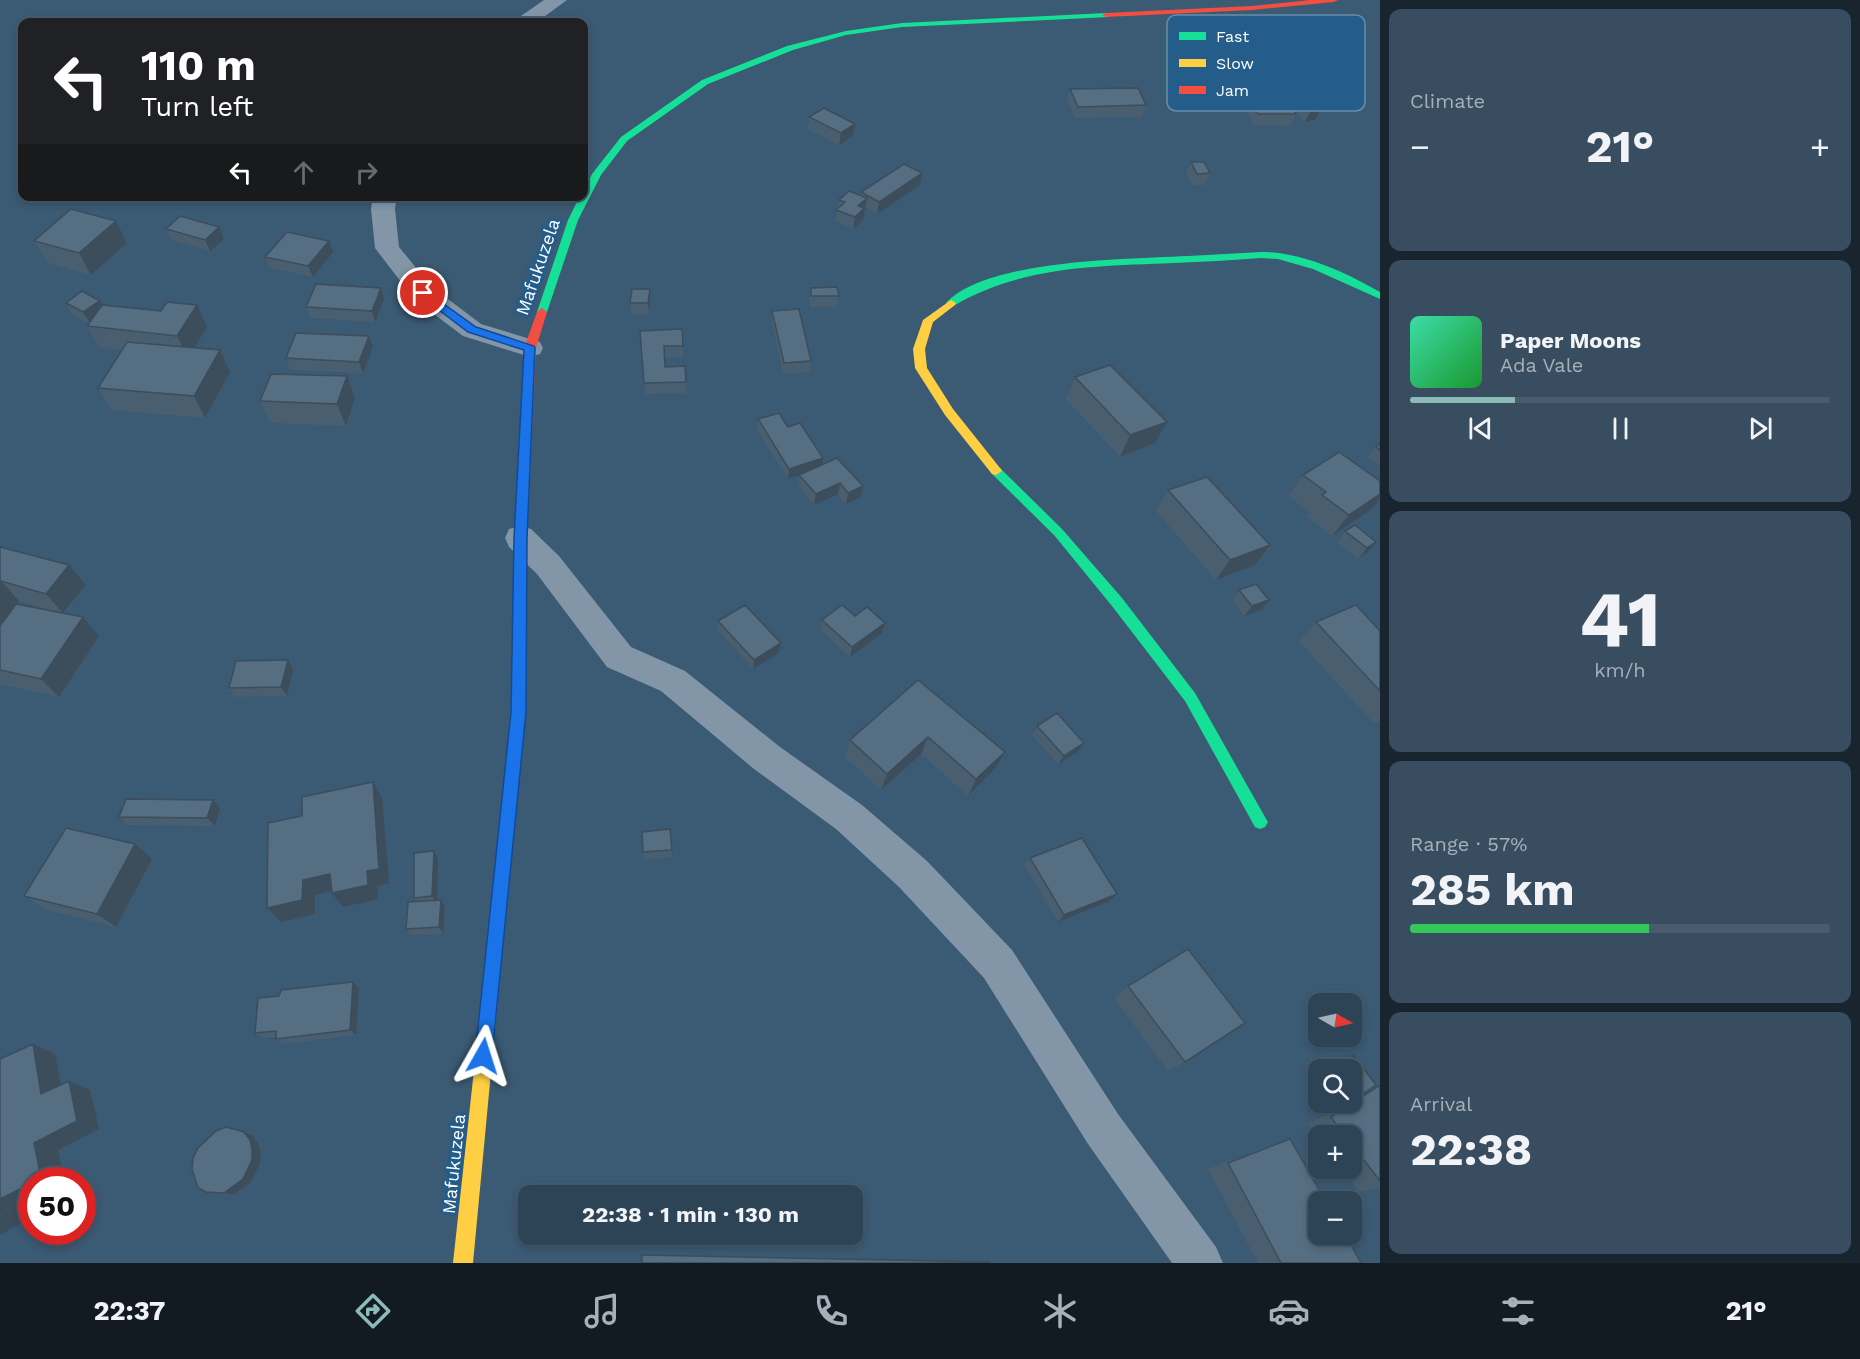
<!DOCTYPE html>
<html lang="en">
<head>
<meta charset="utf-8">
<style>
	body { margin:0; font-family:"Work Sans",sans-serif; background:#384e60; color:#f1f3f6; height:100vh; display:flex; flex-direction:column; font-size:22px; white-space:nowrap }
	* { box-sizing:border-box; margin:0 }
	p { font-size:20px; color:#a6b0b9 }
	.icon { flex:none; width:33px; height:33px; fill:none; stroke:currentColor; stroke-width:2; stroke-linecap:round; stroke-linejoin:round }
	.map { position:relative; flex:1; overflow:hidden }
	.panel { display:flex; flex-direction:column; gap:9px; padding:9px; background:#18252f; width:480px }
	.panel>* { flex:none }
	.banner { position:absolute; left:18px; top:18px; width:570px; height:183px; border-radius:12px; box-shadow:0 3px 9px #0003,0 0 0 2px #485c6c; background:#202124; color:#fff; overflow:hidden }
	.needle { width:39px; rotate:99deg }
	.buttons { position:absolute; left:1308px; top:993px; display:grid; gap:12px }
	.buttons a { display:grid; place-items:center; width:54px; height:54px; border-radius:12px; background:#2c4456; box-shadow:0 3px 9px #0003,0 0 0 2px #485c6c; font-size:30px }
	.speed { position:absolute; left:18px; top:1167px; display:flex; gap:12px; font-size:30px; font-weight:700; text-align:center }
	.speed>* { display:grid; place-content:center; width:78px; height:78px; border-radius:50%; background:#2c4456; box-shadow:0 3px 9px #0003,0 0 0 2px #485c6c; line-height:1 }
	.speed .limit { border:9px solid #d22; background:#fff; color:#111 }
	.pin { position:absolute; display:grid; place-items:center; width:51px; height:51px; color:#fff; margin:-26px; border:3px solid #fff; border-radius:50%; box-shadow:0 2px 6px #0007 }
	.me { position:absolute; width:66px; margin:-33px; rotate:6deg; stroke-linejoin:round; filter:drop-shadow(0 0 4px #0008) }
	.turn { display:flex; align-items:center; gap:21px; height:126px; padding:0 24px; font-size:27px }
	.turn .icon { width:78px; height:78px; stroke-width:2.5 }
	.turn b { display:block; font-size:42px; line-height:51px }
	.lanes { display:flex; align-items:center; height:57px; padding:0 24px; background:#0003; justify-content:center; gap:30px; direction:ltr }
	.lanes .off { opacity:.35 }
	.big { font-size:45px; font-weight:700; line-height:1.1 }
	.panel .card { flex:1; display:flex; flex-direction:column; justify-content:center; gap:9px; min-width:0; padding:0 21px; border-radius:12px; background:#384e60 }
	.panel .dial { align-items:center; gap:0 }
	.dial b { font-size:78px; line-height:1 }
	.song { display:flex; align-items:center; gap:18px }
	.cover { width:72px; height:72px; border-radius:9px; background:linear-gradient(135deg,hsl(160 70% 55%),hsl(130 70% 35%)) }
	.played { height:6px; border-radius:3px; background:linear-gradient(90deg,#8bbbb9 25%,#485c6c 25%) }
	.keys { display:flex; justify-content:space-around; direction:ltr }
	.heat { display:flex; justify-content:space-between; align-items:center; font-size:33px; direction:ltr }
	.charge { height:9px; border-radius:4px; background:linear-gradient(90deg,#34c759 57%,#485c6c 0) }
	.trip { position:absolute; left:518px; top:1185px; width:345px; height:60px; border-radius:12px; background:#2c4456; box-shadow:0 3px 9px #0003,0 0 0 2px #485c6c; font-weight:700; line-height:60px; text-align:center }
	.menu { display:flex; height:96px; justify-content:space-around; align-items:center; background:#121b22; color:#a6b0b9 }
	.menu .icon { width:42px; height:42px }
	.menu .selected { color:#8bbbb9 }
	.menu b { font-size:27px; color:#f1f3f6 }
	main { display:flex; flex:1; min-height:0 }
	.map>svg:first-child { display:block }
</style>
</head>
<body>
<main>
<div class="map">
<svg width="1380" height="1263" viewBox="0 0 1380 1263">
	<rect width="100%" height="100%" fill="#3b5a73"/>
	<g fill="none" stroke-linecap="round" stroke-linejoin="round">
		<path fill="#8296a7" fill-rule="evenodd" d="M544,0H567L537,22H515L518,18Z
			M373,196H397L395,209L399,247L432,287L481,324L540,342L543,348L540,354L530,357L463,336L414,299L375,248L371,209Z
			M520,526L531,529L559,556L631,647L685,671L780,747L862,805L927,861L1012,950L1118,1114L1216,1247L1223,1263H1172L1088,1144L984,978L899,887L836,829L754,769L661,691L607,667L537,574L509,547L505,538L509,529Z"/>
		<path fill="#16e098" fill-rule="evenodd" d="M1106,13H1109V17L902,27L846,35L793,50L708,84L627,141L601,175L578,220L547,312L542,316L537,312L568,220L580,196H584V191L592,174L621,137L702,80L787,46L846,31L902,23Z
			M1261,252C1302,252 1345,272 1380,292V299L1313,269L1278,259L1261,258C1232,260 1203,262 1174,263C1097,266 1023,266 955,305L951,306L946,303C986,259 1130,259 1188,256C1213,255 1237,253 1261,252Z
			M996,467L1000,468L1062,529L1122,598L1195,693L1265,817L1268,822L1265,827L1260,829L1255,827L1185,701L1112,606L1054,535L992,474L990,471Z
			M520,558L526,563L525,712L499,987L497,993L491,995L485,993L483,987L511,712L514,563Z"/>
		<path fill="#ffcf43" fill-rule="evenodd" d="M951,300L956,303L955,305L933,322L925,349L927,368L953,409L1000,468L1002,471L996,475L992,474L945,415L915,368L913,349L923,320Z
			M491,979L497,981L499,987L473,1263H453L483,987L485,981Z"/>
		<path fill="#f24e42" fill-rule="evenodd" d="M1310,0H1338L1334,2L1252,10L1106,17L1102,15L1106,13L1252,6Z
			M542,308L547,312L536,348L526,563L520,568L514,563L524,348L537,312Z"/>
	</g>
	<path fill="#495f70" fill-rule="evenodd" d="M1070,89L1146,105L1142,117L1075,118L1067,101Z
		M1250,95L1287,97L1288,95L1321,109L1315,120L1305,122L1299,116H1295L1290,126L1253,125L1245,107Z
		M809,117L853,136L839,145L808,129Z
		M1191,162L1210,173L1205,185H1192L1186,174Z
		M920,185L877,214L865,207L863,220L853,229L835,221L839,200L860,195L861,192Z
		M116,221L127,243L91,275L48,263L34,241Z
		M219,227L224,239L210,251L171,240L166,229Z
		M333,252L313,277L270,268L265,257Z
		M811,288L839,296L837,307H810L809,299Z
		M384,299L375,322L310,318L306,307Z
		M650,300L649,314L631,315L630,303Z
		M100,301L103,305L161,311L197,305L207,327L194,348L220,350L230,372L205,418L112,410L98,388L122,350L100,348L87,326L89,323L73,315L66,303Z
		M772,311L811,361L810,372L783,374L772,323Z
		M682,329L683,357H664L665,367L686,382V393L645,394L640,331Z
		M369,336L373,347L363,373L290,370L286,358Z
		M347,376L355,398L346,426L270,423L260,401Z
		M1075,377L1167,422L1155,443L1120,457L1066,399Z
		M758,419L788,427L823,458L822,464L863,486L861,497L846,504L838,494L814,505L798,485L799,476L788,479L757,430Z
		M1380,443V466L1367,458L1376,447Z
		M1303,475L1372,509L1332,536L1306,516L1309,512L1288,496Z
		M1168,490L1270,545L1255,565L1216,580L1156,511Z
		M1345,531L1376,542L1367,553L1358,559L1337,542Z
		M0,547L69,565L86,585L64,613L99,636L59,697L0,684V626L10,612L0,624ZM19,601L60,613L17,604Z
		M1239,590L1269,600L1261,610L1244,616L1232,600Z
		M855,616L885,623L882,633L850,657L820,629L822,620Z
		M718,621L779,653L753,669L718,631Z
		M1316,622L1380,631V721L1373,723L1299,641Z
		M288,660L293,670L287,696L235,697L229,688Z
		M918,680L995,769L968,796L921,754L881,790L845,757L850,740Z
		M1037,726L1084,743L1078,752L1058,764L1032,735Z
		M220,808L215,826L128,825L119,817Z
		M642,832L672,850V857L644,860Z
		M438,858L437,901L445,907L443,934L411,935L406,929L416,902L414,898Z
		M1030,858L1110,901L1058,922L1024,865Z
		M152,859L116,927L46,910L24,896Z
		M353,982L359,988L356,1035L283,1044L276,1039V1037L263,1038L255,1033L279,996Z
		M1128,986L1185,1062L1168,1071L1114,998Z
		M1353,1055L1376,1085L1380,1083V1188L1359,1192L1341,1168H1352V1136H1318V1138L1308,1125L1337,1106L1334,1102H1352V1070H1324L1341,1059Z
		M1318,1073V1082L1313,1076Z
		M244,1132L252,1135L258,1143L261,1153L260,1163L251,1182L233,1195L215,1194L206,1192Z
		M1290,1139L1361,1263H1258L1208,1169L1269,1146Z"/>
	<path fill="#3c4d5b" d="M1321,109L1315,120L1305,122L1311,110Z
		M855,124L853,136L839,145L841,133Z
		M922,173L920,185L877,214L879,202Z
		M867,198L863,220L853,229L855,217L858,206Z
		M116,221L127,243L91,275L79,253Z
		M219,227L224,239L210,251L205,240Z
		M329,241L333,252L313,277L308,266Z
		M381,288L384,299L375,322L372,311Z
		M650,289V300L649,314L648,303Z
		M100,301L107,312L90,323L83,312Z
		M197,305L207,327L188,358L177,336Z
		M369,336L373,347L363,373L359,362Z
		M220,350L230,372L205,418L194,396Z
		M347,376L355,398L346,426L337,404Z
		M1167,422L1155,443L1120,457L1130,435Z
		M823,458L822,469L788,479L789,469Z
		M840,483L838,494L814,505L816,494Z
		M863,486L861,497L846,504L848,493Z
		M1380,494V499L1372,509L1332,536L1349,515Z
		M1376,542L1367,553L1358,559L1367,548Z
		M1270,545L1255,565L1216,580L1230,560Z
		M69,565L86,585L63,613L46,594Z
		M1,581L19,601L0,624V582Z
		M1269,600L1261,610L1244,616L1252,606Z
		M83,617L99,636L59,697L41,679Z
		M885,623L882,633L850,657L852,647Z
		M781,643L779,653L753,669L754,660Z
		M288,660L293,670L287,696L281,687Z
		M928,737L921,754L881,790L887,774Z
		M1084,743L1078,752L1058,764L1064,756Z
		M1005,752L995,769L968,796L976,779Z
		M373,782L382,798L389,883L377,886L378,899L343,907L332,893L367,871Z
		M213,800L220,808L215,826L207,818Z
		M135,844L152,859L116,927L97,914Z
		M434,851L438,858L437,903L432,896Z
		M330,874L342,888L315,895V914L281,922L267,908L303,880Z
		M1117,894L1110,901L1058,922L1064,915Z
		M441,900L445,907L443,934L439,927Z
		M353,982L359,988L356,1035L350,1030Z
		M33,1044L55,1054L64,1102L41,1094Z
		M69,1081L90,1090L99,1129L58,1150L64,1180H36L34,1143Z
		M244,1132L252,1135L258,1143L261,1153L260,1163L251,1182L233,1195L224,1193Z
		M32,1183V1201L25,1204L27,1220L0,1235V1199Z"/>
	<path fill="#556e82" stroke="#3c4d5b" stroke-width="1.5" d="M1138,88L1146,105L1078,107L1070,89Z
		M1250,95L1286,96L1296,114H1258Z
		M824,108L855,124L841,133L809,117Z
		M1191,162H1204L1210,173L1197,174Z
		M904,164L922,173L879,202L861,192Z
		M849,191L867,198L858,206L864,208L855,217L836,210L845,202L839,200Z
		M71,209L116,221L79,253L34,241Z
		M180,216L219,227L205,240L166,229Z
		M287,232L329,241L308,266L265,257Z
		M316,284L381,288L372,311L306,307Z
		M837,287L839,296H811V288Z
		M632,289H650L648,303H630Z
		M82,291L100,301L83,312L66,303Z
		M167,302L197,305L177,336L87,326L102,305L161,311Z
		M799,309L811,361L784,363L772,311Z
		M682,329L683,346H664L665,367L685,366L686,382L644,383L640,331Z
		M296,333L369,336L359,362L286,358Z
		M127,342L220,350L194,396L98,388Z
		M1110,365L1167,422L1130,435L1075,377Z
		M271,374L347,376L337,404L260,401Z
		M779,413L788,427L800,423L823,458L789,469L758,419Z
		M1380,443V450L1376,447Z
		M1339,452L1380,481V494L1349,515L1322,495L1326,492L1303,475Z
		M837,458L863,486L848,493L840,483L816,494L799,475Z
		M1207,477L1270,545L1230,560L1168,490Z
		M1355,525L1376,542L1367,548L1345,531Z
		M0,547L69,565L46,594L1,581L0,582Z
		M1256,584L1269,600L1252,606L1239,590Z
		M16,604L83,617L41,679L0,670V626Z
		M745,605L781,643L754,660L718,621Z
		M842,605L855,616L867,607L885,623L852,647L822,620Z
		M1356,605L1380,631V691L1316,622Z
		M288,660L281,687L229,688L236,661Z
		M918,680L1005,752L976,779L928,737L887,774L850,740Z
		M1057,713L1084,743L1064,756L1037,726Z
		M373,782L379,869L367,871L368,885L332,893L330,874L303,880L302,900L267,908L268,823L302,816V797Z
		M126,799L213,800L207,818L119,817Z
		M66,828L135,844L97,914L24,896Z
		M670,829L672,850L643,852L642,832Z
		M1082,838L1117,894L1064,915L1030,858Z
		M434,851L432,896L414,898V853Z
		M441,900L439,927L406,929L408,902Z
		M1188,949L1245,1023L1185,1062L1128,986Z
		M353,982L350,1030L276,1039V1031L255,1033L258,998L279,996L281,990Z
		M33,1044L41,1094L69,1081L77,1121L34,1143L41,1178L36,1180H32V1183L0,1199V1059Z
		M1353,1055L1376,1085L1352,1101V1070H1328Z
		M1380,1085V1181L1352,1144V1136H1345L1331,1117Z
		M226,1127L244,1132L250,1140L252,1149V1160L243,1179L224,1193L206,1192L198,1188L192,1169L193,1158L198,1148L216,1131Z
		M1290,1139L1326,1202H1318V1234H1345L1361,1263H1281L1228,1163Z
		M0,1200L2,1216L0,1217Z
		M642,1255L989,1262V1263H642Z"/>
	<path fill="#1a73e8" stroke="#114b97" stroke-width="1.5" d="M423,289L476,327L534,346L535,348L527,538L526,712L492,1056L490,1062L483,1065L477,1062L475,1056L511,712L514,538L524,350L468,332L419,295L417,293Z"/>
	<g text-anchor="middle" stroke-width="6" stroke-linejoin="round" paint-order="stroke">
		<g font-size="18" fill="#fff" stroke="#245d8a">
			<text transform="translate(538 267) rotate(-71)" y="6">Mafukuzela</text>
			<text transform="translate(454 1164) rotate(-84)" y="6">Mafukuzela</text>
		</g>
	</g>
	<rect x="1167" y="15" width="198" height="96" rx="9" fill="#245d8a" stroke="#668ead" stroke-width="1.5"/>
	<rect x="1179" y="32" width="27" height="8" fill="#16e098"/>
	<rect x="1179" y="59" width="27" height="8" fill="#ffcf43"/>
	<rect x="1179" y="86" width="27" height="8" fill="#f24e42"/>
	<g font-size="16" fill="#fff">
		<text x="1216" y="42">Fast</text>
		<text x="1216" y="69">Slow</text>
		<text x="1216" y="96">Jam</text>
	</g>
</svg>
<div class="buttons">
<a><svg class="needle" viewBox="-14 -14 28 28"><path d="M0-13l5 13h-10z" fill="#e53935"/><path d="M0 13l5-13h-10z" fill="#a6b0b9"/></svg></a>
<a><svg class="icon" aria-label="search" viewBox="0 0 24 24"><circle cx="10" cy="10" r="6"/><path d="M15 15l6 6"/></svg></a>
<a>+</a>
<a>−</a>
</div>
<div class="speed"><div class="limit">50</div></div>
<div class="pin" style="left:423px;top:293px;background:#d93025"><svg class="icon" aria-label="arrive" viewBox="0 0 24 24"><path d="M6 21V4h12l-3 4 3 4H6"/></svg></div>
<svg class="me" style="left:483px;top:1056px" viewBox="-20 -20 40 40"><path d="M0-17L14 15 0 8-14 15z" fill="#1a73e8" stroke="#fff" stroke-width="4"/></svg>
<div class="trip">22:38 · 1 min · 130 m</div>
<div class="banner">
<div class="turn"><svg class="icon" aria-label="left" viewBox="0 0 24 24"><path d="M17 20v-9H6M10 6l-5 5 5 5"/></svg><div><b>110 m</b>Turn left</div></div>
<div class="lanes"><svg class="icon" aria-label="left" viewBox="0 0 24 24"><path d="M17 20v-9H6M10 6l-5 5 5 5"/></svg><svg class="icon off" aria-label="ahead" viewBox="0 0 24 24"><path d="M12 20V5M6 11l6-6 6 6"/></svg><svg class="icon off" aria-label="right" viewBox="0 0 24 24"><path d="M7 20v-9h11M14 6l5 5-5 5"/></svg></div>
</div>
</div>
<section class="panel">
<div class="card"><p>Climate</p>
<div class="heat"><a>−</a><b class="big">21°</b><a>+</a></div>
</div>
<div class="card">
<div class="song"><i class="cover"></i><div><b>Paper Moons</b><p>Ada Vale</p></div></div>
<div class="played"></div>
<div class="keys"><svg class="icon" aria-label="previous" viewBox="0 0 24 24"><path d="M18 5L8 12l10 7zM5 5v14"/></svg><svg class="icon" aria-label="pause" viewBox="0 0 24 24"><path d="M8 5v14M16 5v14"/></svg><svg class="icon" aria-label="next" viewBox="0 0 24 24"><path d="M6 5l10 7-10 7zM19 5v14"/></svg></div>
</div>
<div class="card dial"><b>41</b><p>km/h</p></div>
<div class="card"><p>Range · 57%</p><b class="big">285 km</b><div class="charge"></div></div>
<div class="card"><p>Arrival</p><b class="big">22:38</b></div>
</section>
</main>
<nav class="menu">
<b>22:37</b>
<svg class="icon selected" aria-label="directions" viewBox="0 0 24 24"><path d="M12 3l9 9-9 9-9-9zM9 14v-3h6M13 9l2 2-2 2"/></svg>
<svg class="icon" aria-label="music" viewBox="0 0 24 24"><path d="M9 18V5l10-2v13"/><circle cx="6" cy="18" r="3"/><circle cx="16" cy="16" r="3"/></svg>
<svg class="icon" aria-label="phone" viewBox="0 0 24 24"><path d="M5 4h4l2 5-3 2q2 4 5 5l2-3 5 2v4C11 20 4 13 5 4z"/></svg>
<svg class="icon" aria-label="climate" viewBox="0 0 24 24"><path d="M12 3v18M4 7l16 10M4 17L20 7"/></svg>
<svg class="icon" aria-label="car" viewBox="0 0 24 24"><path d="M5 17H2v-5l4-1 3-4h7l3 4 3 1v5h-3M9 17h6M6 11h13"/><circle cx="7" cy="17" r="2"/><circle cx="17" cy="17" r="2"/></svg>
<svg class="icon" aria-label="filters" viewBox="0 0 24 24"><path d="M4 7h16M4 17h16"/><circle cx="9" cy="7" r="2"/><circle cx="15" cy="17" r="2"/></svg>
<b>21°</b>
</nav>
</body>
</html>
